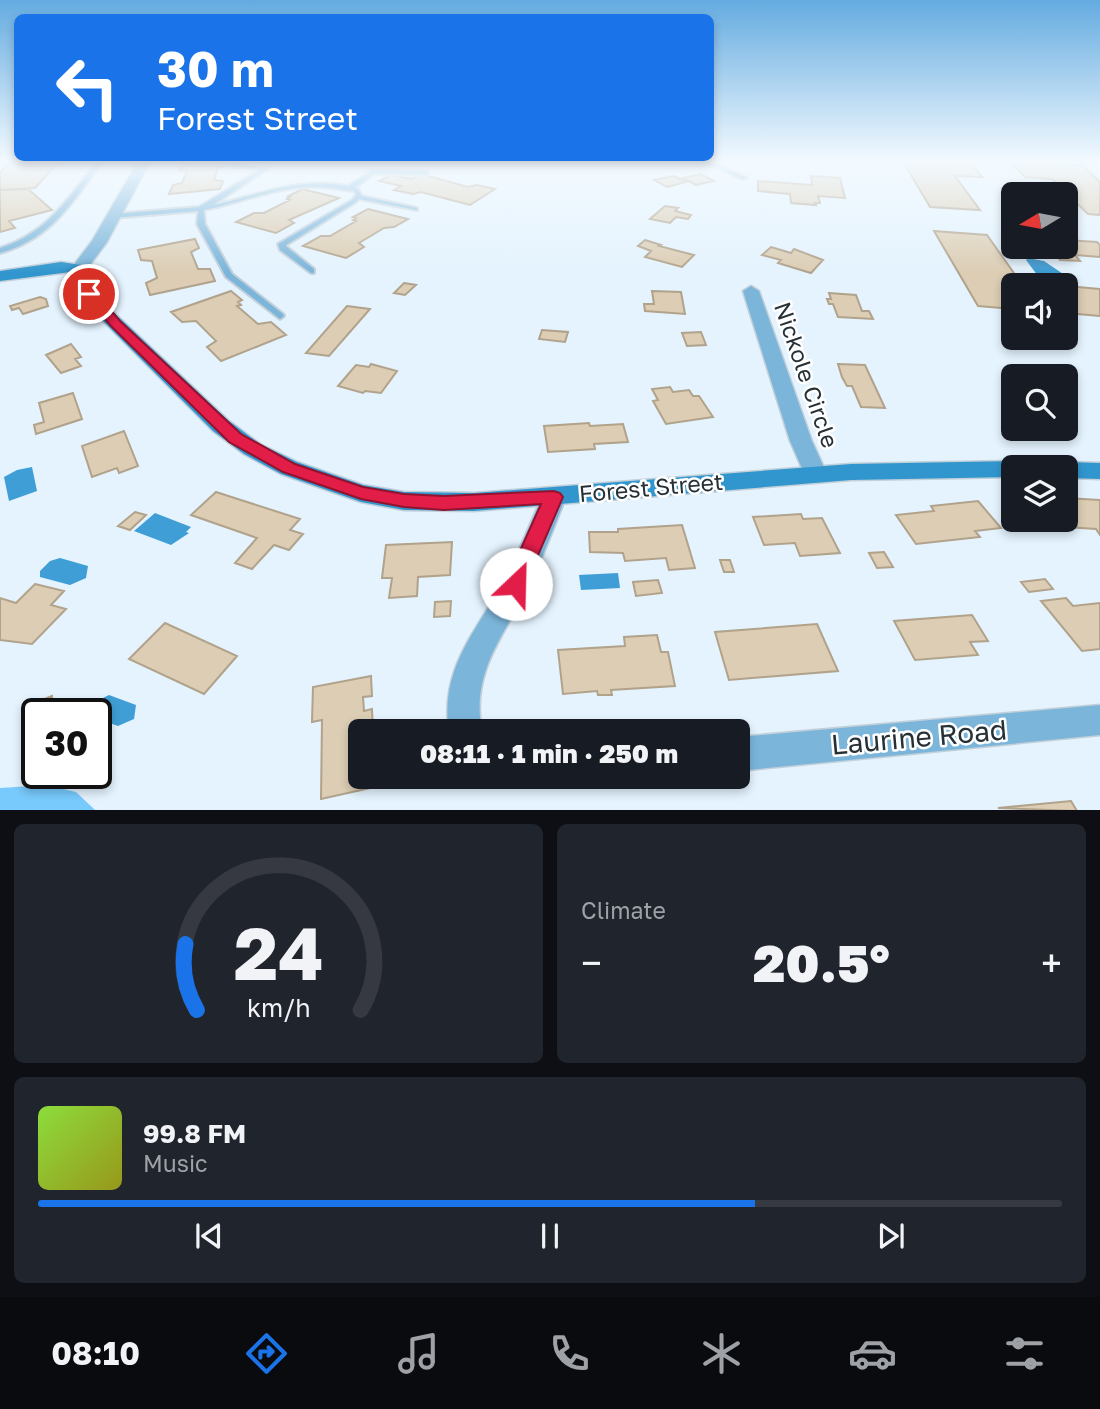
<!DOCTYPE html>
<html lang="en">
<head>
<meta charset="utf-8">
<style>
	body { margin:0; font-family:"Golos Text",sans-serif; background:#20242c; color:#f1f3f6; height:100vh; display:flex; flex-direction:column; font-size:26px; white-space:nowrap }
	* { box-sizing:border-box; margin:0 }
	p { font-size:23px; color:#9ea1a6 }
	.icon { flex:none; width:38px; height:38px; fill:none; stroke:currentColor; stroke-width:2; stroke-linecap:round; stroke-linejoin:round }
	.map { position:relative; height:810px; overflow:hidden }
	.side { display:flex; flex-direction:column; gap:14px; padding:14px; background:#0d0f14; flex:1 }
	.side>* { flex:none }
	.top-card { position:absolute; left:14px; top:14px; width:700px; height:147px; border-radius:10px; box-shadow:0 4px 10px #0003; background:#1a73e8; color:#fff; overflow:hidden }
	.needle { width:46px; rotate:260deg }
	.buttons { position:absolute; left:1001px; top:182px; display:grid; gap:14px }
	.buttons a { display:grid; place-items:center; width:77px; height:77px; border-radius:10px; background:#171b24; box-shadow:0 4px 10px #0003; font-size:35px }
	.speed { position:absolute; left:21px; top:698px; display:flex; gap:14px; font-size:35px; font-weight:700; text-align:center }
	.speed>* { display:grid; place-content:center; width:91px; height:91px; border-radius:50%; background:#171b24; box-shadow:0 4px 10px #0003; line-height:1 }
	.speed .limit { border:4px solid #111; border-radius:10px; background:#fff; color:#111 }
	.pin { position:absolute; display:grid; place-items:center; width:60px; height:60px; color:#fff; margin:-30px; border:4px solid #fff; border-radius:50%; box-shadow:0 2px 7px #0007 }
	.me { position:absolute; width:77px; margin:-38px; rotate:24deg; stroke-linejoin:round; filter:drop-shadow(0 0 5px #0008) }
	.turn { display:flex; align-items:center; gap:24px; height:147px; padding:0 28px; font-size:32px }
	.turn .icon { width:91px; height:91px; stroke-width:2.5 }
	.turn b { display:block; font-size:49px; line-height:60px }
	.big { font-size:52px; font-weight:800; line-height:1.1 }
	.side .tile { flex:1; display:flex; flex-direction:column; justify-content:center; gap:10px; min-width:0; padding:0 24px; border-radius:10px; background:#20242c }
	.side .dial { align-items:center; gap:0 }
	.dial svg { height:182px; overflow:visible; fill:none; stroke:#363941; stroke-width:7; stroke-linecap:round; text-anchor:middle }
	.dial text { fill:#f1f3f6; stroke:none }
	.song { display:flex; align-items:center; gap:21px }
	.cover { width:84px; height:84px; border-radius:10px; background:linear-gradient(135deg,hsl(90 70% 55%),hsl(60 70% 35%)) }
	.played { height:7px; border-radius:4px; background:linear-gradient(90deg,#1a73e8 70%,#363941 70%) }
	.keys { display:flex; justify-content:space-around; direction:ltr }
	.heat { display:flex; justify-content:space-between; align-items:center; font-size:38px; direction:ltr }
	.side .tiles { flex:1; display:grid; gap:14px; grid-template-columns:1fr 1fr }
	.tile:last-child { grid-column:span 2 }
	.trip { position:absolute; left:348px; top:719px; width:402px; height:70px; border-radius:10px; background:#171b24; box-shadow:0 4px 10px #0003; font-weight:800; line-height:70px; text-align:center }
	.dock { display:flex; height:112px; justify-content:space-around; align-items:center; background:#090b0e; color:#9ea1a6 }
	.dock .icon { width:49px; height:49px }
	.dock .selected { color:#1a73e8 }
	.dock b { font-size:32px; color:#f1f3f6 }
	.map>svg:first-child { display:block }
</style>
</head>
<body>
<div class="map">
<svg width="1100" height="811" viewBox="0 0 1100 811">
	<rect width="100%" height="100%" fill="#e4f3fe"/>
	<path fill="#78cafd" d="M47,785L76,792L95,810H0V788Z"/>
	<path fill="#3f9ed5" d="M1028,258L1044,261L1072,280L1038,276L1026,260Z
		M32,467L37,491L9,501L4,477L17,470Z
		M155,513L191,527L186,532L189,533L171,545L134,531Z
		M60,558L88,566L86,578L70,585L40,577V571L50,561Z
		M618,573L620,588L581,590L579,575Z
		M109,695L136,705L134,719L118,726L96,718V714H90L93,703Z"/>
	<path fill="#dccdb4" stroke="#b1a28b" stroke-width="2" d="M13,160H70L60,161L35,188L0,190V172Z
		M227,160L225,166L218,168L214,180L223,181L220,189L169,194L173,185L182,183L187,171L179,170L182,163Z
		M902,160L969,161L982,177L955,176L980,210L930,207Z
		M1010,162L1082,165L1100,182V215L1088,214L1052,179L1025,177Z
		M421,174L468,187L477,185L495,189L470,205L421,192L413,194L394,190L401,186L379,181L391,175L412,179Z
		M700,174L714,181L696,185L683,178Z
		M674,176L686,182L667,187L654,180Z
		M811,176L840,178L845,198L818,196L820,203H815L816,205L791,203L790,194L758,191V181L812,185Z
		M28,189L52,210L9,221L15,228L0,232V190Z
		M302,189L339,198L289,220L294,223L276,233L236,222L254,213H264L290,200L287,199L290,197H287Z
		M665,206L678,208L675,211L691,215L688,219L676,217L670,223L650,219Z
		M368,209L408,219L394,227L384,228L359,243L364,247L346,258L303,246L321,236H330L356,221L353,220L356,218L353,217Z
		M934,231L987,235L1021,283L1050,285H1013V309L978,306Z
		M195,239L199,248L191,252L198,269H210L215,281L150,295L146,283L157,278L152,261L141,260L138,250Z
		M645,240L661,245L659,246L694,255L682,267L645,257L651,251L638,246Z
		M1066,240L1097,242L1100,245V257L1075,255L1080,261L1060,260L1056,255L1017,252L1013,247H1066Z
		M771,247L791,253L794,249L823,260L811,273L778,263L781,260L762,255Z
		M404,283L416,285L405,295L394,293Z
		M1066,286L1100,289V316L1066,313Z
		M231,291L242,300L238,302L241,305L237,306L258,324L271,322L286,335L221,361L207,347L216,341L196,321L182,322L171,312Z
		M652,291L681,292L685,314L645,311L644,304H654Z
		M829,293L856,295L862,311H869L873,319L838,317L833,304H829L827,299H831Z
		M40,297L46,299L48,306L23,314L19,308L12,310L10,306Z
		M347,306L370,309L329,356L306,353Z
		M542,330L568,332L565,342L539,339Z
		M701,332L706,345L687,346L682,333Z
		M71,344L81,357L75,359L81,366L61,373L46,355Z
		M371,364L397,371L381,393L365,391L363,393L338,386L356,365L369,367Z
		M838,364L865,365L885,408L861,407L852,386H847L842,377Z
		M670,387L673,392L689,390L693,396H699L713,417L666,424L653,401L658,400L652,389Z
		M73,393L82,419L36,434L34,425L44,422L39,403Z
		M589,423L590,426L623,424L628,442L594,444L595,449L548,452L544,426Z
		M124,431L138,466L119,473L117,468L92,477L82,446Z
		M216,492L300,519L290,530L303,534L289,550L274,545L252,569L235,563L257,538L191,515Z
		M1066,498L1100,500V535L1096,529L1066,527L1062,520H1066Z
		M978,501L1001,528L975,531L980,537L916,544L896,515L934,511L931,506Z
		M135,512L146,515L130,530L118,526Z
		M801,514L803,519L822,518L840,553L800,556L795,543L764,545L753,517Z
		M682,525L695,568L669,570L666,558L625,561L623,553L590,552L589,532H618V529Z
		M452,542L450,575L418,577L417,596L389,598L392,578H382L386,545Z
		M884,552L893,567L877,568L869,553Z
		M720,560H730L734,572H724Z
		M1045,579L1053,589L1029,592L1021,582Z
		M658,580L662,593L636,596L633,582Z
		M35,584L64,591L51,605L66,609L32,644L0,640V598L16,603Z
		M1066,598L1073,606L1100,603V649L1082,651L1041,601Z
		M451,601L450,616L434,617L435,602Z
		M972,615L988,641L970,642L978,655L915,660L894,621Z
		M165,623L237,656L204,694L129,659Z
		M817,624L838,671L729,680L715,632Z
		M657,635L661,652H668L675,686L611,690L612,695H598L597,691L563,694L558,650L625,646L624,637Z
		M371,676L372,696L363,697L364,711L372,709L373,732H360V777H374L375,787L321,799L322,720L312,722L313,687Z
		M52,696L53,712L37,714V719L32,721V704Z
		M1071,801L1077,811L998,808Z"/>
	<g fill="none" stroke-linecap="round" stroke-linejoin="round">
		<defs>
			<path id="lane" d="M98,160H104C73,201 53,238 0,253V248C49,232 68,198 98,160Z
				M700,160H707L747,178L742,179Z
				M230,162L268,169L213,205C260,195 299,176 348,186L373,170L426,171L429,173L426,175L374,174L355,188L358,189L362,196L417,208V210L359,199L356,202L286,245L287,247L314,269V273H311L280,250L278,244L352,200L356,195L354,191C341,190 329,187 316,187C278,186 241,203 204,210L205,224L232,274L283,314L284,316L280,319L226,277L197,224L198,211L113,218L109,216L113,214L199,207L259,170L228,165V163Z"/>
			<path id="street" d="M139,160H151L107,242L84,273H72L70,270L92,241Z
				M751,286L759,291L812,441L827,474L823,480L815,482L807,480L790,441L743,291Z
				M554,488L563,491L566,497C555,525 544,554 531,582C506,634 470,670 482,732H449C439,667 478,630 506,577C519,551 530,524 542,497L545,491Z
				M1100,705V735L738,771V737Z"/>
			<path id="secondary" d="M61,262L81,265L108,307L229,421L260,444L297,462L363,485L404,492L474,493L851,464L1013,461L1021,463L1024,467H1013V477L851,480L474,511L404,510L361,502L281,474L244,454L213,431L96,314L70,272L0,281V271Z
				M1066,462L1100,463V479L1066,478V467H1056Z"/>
		</defs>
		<use href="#lane" stroke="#c2d0da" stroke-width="4"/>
		<use href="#street" stroke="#c2d0da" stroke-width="3"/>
		<use href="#secondary" stroke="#c2d0da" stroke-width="3"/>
		<use href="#lane" fill="#7bb5da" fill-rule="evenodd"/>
		<use href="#street" fill="#7bb5da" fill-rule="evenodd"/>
		<use href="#secondary" fill="#3196cd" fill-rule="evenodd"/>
	</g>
	<linearGradient id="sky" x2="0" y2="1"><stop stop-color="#64abe0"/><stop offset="0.59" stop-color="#f3faff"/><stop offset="1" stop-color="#f3faff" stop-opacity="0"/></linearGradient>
	<rect width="1100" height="273" fill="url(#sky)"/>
	<path fill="#e11d48" stroke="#92132f" stroke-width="2" d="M89,290L94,291L120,321L241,434L295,464L363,487L404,494L444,496L554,491L560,493L563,497L523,590L516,593L508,590L505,584L541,504L444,510L404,507L361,499L283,472L229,442L111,326L83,294Z"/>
	<g text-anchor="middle" stroke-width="5" stroke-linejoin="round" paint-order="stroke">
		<g font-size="23" fill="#263137" stroke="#fff">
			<text transform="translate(806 375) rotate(71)" y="8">Nickole Circle</text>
			<text transform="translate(651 488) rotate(-5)" y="8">Forest Street</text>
		</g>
		<g font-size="28" fill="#263137" stroke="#fff">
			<text transform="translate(919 737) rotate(-5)" y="10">Laurine Road</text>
		</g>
	</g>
</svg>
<div class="buttons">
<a><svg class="needle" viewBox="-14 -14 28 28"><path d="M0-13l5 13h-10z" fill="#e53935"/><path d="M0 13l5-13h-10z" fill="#9ea1a6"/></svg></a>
<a><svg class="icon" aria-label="sound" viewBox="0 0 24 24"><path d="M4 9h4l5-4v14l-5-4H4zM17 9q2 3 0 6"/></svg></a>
<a><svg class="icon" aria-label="search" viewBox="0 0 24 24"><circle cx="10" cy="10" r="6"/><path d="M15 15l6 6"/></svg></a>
<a><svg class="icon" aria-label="layers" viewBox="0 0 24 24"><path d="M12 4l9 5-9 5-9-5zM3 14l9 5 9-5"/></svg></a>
</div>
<div class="speed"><div class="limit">30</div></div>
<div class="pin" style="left:89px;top:294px;background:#d93025"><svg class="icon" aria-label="arrive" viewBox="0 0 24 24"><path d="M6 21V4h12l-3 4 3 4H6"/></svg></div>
<svg class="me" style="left:516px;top:584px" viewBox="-20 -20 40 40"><circle r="19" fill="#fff"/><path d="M0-13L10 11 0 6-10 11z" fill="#e11d48"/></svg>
<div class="trip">08:11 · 1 min · 250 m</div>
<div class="top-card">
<div class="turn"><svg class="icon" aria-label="left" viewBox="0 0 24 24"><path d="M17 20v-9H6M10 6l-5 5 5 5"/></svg><div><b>30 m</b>Forest Street</div></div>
</div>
</div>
<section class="side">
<div class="tiles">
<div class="tile dial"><svg viewBox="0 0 100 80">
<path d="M14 69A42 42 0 1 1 86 69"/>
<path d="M14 69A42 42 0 0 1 9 40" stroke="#1a73e8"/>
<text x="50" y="56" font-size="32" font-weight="700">24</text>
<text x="50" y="72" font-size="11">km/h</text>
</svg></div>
<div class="tile"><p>Climate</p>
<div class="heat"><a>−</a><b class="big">20.5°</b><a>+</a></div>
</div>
<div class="tile">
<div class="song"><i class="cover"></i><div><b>99.8 FM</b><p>Music</p></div></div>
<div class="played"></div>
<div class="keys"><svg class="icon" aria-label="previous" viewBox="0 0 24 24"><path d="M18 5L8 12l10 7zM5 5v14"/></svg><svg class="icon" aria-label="pause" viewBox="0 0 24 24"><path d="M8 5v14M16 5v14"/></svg><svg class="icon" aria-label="next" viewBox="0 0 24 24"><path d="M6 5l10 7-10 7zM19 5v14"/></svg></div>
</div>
</div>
</section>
<nav class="dock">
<b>08:10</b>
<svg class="icon selected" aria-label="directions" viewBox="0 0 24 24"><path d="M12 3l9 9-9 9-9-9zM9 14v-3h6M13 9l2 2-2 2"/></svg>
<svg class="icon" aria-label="music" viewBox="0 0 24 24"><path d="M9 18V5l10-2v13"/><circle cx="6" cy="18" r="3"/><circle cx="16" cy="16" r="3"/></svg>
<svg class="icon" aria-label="phone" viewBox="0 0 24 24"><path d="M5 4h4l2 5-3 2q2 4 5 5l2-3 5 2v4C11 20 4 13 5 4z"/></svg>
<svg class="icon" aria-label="climate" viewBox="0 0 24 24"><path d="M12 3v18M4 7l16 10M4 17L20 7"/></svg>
<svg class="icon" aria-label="car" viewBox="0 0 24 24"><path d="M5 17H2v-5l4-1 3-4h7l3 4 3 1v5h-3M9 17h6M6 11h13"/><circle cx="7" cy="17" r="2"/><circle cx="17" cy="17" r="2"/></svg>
<svg class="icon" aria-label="filters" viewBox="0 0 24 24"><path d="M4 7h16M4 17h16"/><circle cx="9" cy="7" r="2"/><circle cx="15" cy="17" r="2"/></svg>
</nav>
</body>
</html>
